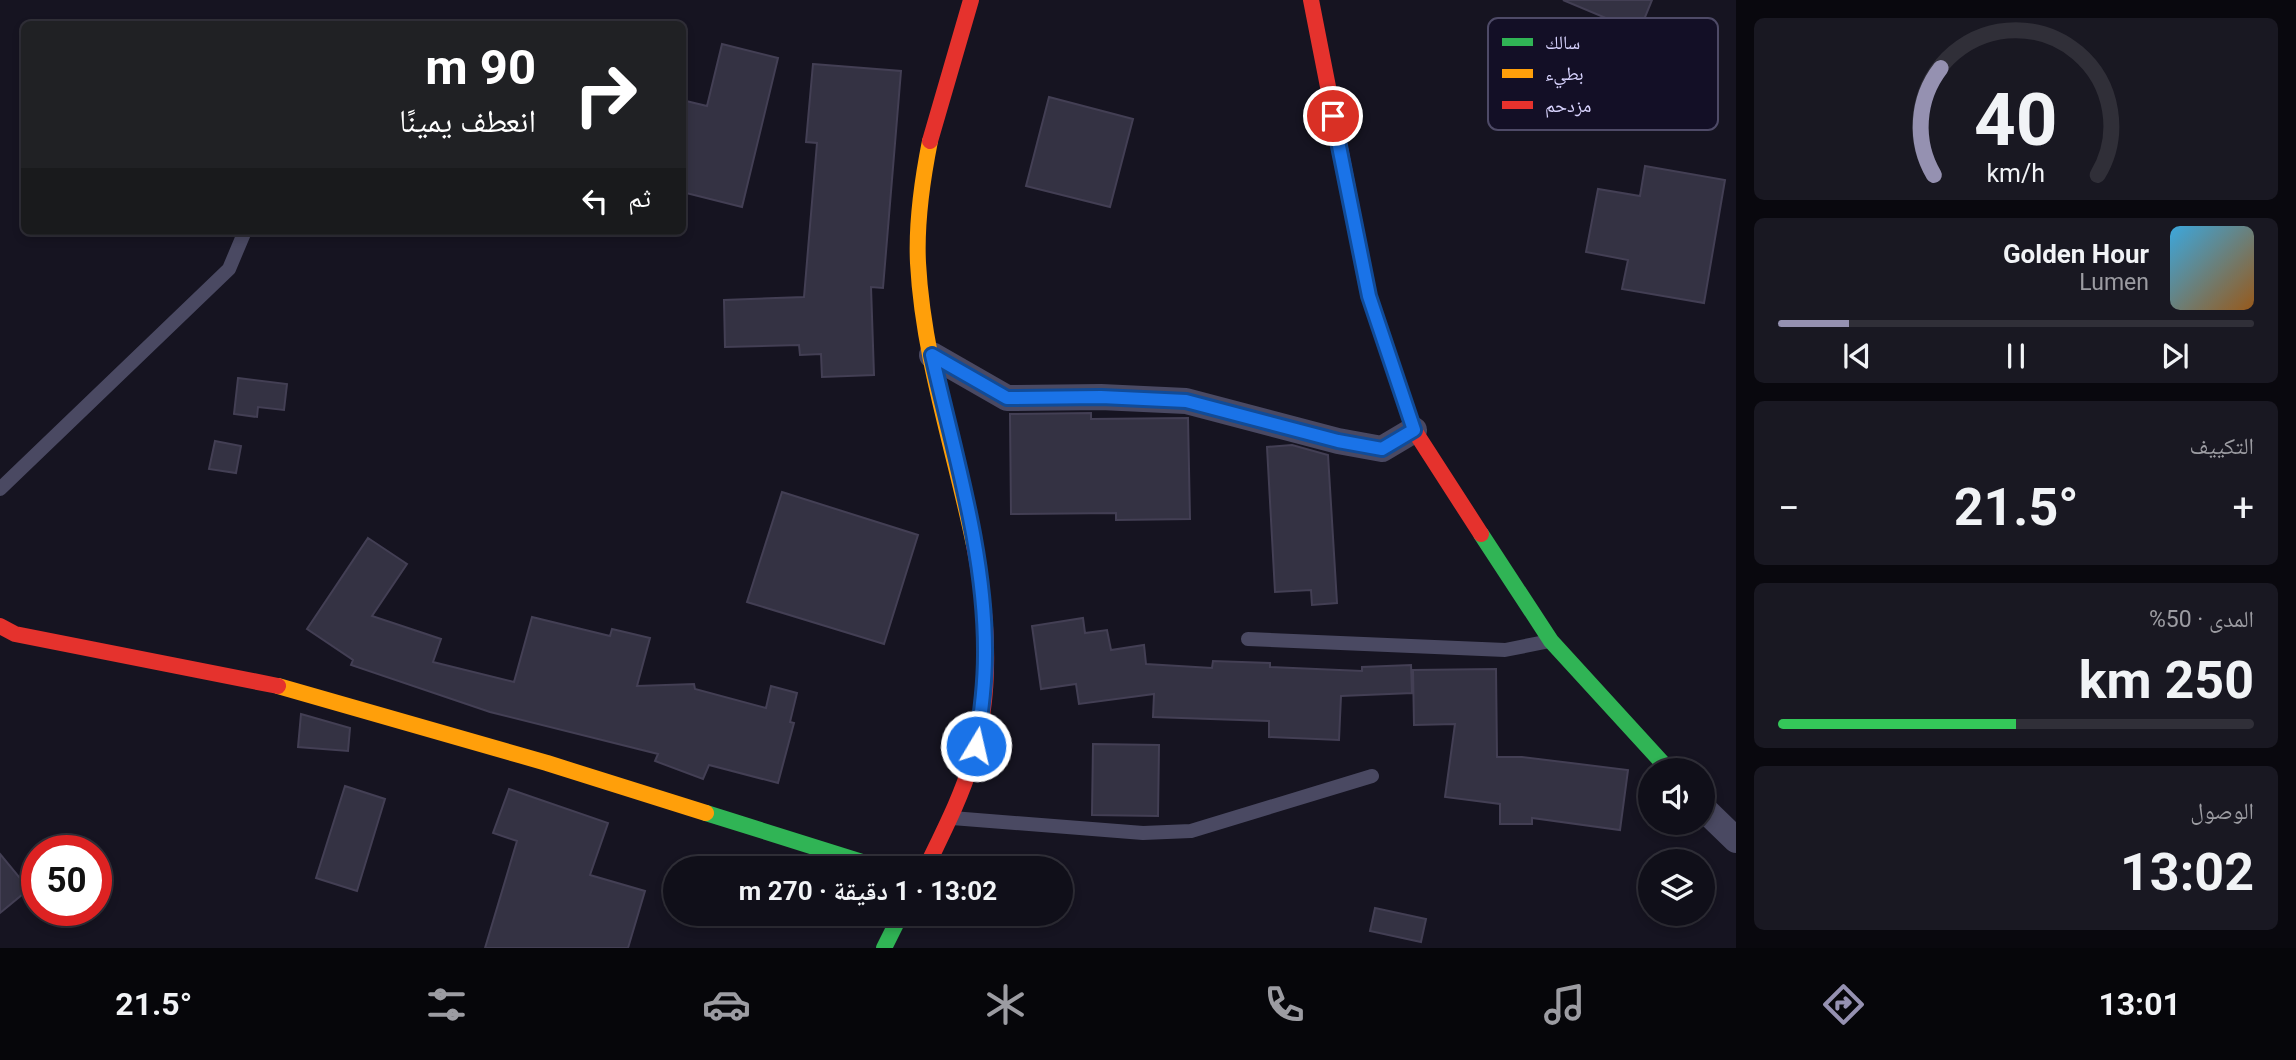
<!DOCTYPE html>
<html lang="ar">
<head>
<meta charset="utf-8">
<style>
	body { margin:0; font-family:Roboto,"Noto Naskh Arabic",sans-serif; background:#191822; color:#f1f3f6; direction:rtl; height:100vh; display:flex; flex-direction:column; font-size:26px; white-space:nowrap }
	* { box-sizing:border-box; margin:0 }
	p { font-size:23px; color:#9c9ca2 }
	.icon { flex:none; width:38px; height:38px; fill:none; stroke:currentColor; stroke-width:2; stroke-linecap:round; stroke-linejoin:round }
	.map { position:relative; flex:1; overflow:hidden; direction:ltr }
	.side { display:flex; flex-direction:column; gap:18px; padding:18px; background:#09080e; width:560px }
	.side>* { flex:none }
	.banner { position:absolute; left:21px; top:21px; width:665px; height:214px; border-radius:10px; box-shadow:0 4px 10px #0003,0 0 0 2px #302f38; direction:rtl; background:#202124; color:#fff; overflow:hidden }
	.fabs { position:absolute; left:1638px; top:758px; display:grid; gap:14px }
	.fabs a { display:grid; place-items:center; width:77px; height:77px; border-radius:50%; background:#100f19; box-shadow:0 4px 10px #0003,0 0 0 2px #302f38; font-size:35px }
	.speed { position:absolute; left:21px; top:835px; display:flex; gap:14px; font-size:35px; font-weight:700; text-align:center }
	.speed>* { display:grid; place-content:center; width:91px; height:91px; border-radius:50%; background:#100f19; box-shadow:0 4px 10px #0003,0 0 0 2px #302f38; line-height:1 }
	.speed .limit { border:10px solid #d22; background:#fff; color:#111 }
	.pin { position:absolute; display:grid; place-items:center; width:60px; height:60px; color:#fff; margin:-30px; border:4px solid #fff; border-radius:50%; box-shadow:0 2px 7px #0007 }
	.me { position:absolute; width:77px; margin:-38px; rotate:9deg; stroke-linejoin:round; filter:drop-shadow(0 0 5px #0008) }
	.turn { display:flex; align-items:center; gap:24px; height:147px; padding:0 35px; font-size:32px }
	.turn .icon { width:91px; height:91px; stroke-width:2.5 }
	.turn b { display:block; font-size:49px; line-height:60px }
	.then { display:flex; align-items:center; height:66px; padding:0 35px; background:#0003; gap:14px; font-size:26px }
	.big { font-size:52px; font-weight:700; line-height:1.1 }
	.side .card { flex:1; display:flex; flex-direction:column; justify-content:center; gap:10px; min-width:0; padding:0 24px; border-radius:10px; background:#191822 }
	.side .dial { align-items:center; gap:0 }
	.dial svg { height:182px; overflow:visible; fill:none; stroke:#302f38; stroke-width:7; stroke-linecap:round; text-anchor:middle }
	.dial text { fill:#f1f3f6; stroke:none }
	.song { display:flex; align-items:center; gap:21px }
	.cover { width:84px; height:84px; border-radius:10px; background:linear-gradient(135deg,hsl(200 70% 55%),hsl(30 70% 35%)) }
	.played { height:7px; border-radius:4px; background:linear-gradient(90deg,#9591b1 15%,#302f38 15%) }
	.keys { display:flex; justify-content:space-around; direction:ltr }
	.heat { display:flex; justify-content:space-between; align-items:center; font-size:38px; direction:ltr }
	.charge { height:10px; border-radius:5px; background:linear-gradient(90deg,#34c759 50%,#302f38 0) }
	.trip { position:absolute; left:663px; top:856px; width:410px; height:70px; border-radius:35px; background:#100f19; box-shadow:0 4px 10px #0003,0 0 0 2px #302f38; font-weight:700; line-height:70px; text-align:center; direction:rtl }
	.tab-bar { display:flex; height:112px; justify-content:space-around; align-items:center; background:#06060a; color:#9c9ca2 }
	.tab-bar .icon { width:49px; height:49px }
	.tab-bar .active { color:#9591b1 }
	.tab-bar b { font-size:32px; color:#f1f3f6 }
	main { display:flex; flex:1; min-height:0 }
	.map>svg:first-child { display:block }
</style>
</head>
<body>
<main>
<section class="side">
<div class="card dial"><svg viewBox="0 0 100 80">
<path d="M14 69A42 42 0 1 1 86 69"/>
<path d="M14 69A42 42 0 0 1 17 22" stroke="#9591b1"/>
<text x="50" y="56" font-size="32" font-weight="700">40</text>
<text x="50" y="72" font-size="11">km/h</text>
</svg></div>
<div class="card">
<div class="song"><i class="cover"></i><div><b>Golden Hour</b><p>Lumen</p></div></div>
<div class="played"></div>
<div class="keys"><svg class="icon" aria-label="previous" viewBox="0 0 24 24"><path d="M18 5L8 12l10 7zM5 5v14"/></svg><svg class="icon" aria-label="pause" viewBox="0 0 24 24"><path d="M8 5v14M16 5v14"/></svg><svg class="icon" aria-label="next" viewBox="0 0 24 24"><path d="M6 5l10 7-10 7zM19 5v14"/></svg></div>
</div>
<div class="card"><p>التكييف</p>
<div class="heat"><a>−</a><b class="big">21.5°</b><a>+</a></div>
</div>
<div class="card"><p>المدى · 50%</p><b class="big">250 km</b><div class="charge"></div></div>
<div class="card"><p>الوصول</p><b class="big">13:02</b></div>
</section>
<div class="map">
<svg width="1736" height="948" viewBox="0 0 1736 948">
	<rect width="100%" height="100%" fill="#161421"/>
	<path fill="#343243" stroke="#433f54" stroke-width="2" d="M1563,0H1652L1639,32Z
		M722,44L778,58L742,207L682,192V116L686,101L707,106Z
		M813,64L901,71L883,288L871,287L874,375L822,377L821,354L800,355L799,345L725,347L724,300L804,297L817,143L806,142Z
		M1049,97L1133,119L1110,207L1026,186Z
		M1645,166L1725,180L1704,303L1622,289L1628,260L1586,252L1598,189L1640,196Z
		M238,378L287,384L284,410L258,407L257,417L234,414Z
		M1091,413V419L1188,418L1190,519L1116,520V513L1011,514L1010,414Z
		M215,441L241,446L236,473L209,469Z
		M1292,445L1328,455L1337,603L1312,605L1311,590L1275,592L1267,447Z
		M782,492L918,535L884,644L747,602Z
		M368,538L407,564L372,616L441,639L433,662L514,682L532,617L610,636L612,629L650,638L637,686L694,684L695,689L766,708L771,686L797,693L790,722L794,723L778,783L709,765L703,779L655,761L658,754L490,712L351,665L353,660L307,629Z
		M1083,618L1085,633L1107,630L1111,650L1144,645L1146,664L1212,668L1213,661L1270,663V667L1362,671V667L1411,665L1412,693L1341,696L1339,740L1269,737V721L1153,717L1154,694L1079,704L1076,684L1041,689L1032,626Z
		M1496,669L1497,757H1522L1628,770L1620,830L1532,818V824H1500V804L1445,797L1455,724L1414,725L1413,670Z
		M301,714L350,728L348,751L298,747Z
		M1093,744L1159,745L1158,816L1092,815Z
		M345,786L385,799L357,891L316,878Z
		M509,789L608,823L590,875L645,891L628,948H485L517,841L493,833Z
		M0,854L29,889L0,913Z
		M1375,908L1426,919L1421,942L1370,931Z"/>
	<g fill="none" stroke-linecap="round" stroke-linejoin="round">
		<path stroke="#4a4962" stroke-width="14" d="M0,489L229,269L245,231
			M1248,639L1505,650L1550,641
			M952,818L1143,833L1191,831L1372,776"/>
		<path stroke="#4a4962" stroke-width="26" d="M932,355L1007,398L1101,397L1186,401L1338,441L1382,449L1414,430
			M1703,808L1736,840"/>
		<path stroke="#30b455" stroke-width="16" d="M1481,534L1551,641L1669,770
			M706,813L881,868
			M884,948L901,914"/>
		<path stroke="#ff9f0a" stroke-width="16" d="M930,141C922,181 916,222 918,263C923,358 955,452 974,545
			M278,686L547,763L706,813"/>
		<path stroke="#e5322d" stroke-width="16" d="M1311,0L1369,296L1414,430L1481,534
			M930,141L971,0
			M0,626L15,634L278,686
			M926,868C942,834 960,800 971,764C993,695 988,615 974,545"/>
	</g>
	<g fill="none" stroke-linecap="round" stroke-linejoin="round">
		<defs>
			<path id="route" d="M976,746C981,716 985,686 985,655C986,554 954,453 932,355L1007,398L1101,397L1186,401L1338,441L1382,449L1414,430L1369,296L1333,116"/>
		</defs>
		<use href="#route" stroke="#114b97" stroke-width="18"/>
		<use href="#route" stroke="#1a73e8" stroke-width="12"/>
	</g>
	<rect x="1488" y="18" width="230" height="112" rx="10" fill="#130f26" stroke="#4e4a67" stroke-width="2"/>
	<rect x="1502" y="38" width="31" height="8" fill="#30b455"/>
	<rect x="1502" y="69" width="31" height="9" fill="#ff9f0a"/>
	<rect x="1502" y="101" width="31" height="8" fill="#e5322d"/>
	<g font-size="19" fill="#d9d4ff">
		<text x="1545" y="49">سالك</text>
		<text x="1545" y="80">بطيء</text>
		<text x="1545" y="112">مزدحم</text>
	</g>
</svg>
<div class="fabs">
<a><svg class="icon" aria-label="sound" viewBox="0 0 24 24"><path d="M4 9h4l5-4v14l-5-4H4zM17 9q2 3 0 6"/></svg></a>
<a><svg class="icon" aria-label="layers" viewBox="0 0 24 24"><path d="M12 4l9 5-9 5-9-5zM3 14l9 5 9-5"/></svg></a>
</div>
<div class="speed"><div class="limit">50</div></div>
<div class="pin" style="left:1333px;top:116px;background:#d93025"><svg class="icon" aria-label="arrive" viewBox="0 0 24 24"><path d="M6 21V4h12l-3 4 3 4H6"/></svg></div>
<svg class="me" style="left:976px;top:746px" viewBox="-20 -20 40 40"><circle r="17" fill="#1a73e8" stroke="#fff" stroke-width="3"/><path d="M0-11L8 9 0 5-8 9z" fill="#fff"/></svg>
<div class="trip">13:02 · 1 دقيقة · 270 m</div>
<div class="banner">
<div class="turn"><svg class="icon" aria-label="right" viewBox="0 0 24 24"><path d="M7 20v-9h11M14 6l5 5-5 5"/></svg><div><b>90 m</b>انعطف يمينًا</div></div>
<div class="then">ثم<svg class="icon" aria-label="left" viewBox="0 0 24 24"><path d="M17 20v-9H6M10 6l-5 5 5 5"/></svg></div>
</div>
</div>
</main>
<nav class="tab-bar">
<b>13:01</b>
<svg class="icon active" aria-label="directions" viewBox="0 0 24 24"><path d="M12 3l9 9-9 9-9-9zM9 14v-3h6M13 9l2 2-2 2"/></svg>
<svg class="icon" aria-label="music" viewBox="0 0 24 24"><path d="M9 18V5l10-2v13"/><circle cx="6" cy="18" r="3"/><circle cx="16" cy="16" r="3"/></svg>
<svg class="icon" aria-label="phone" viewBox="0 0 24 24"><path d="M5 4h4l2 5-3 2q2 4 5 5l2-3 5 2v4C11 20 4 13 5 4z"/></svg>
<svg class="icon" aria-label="climate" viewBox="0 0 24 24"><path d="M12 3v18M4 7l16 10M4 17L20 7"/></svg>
<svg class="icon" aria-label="car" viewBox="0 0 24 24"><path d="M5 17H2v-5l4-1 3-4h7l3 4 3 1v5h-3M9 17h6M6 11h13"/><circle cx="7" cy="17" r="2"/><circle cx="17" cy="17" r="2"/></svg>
<svg class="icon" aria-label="filters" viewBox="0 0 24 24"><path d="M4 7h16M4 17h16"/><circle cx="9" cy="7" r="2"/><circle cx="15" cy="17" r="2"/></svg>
<b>21.5°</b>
</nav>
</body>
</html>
